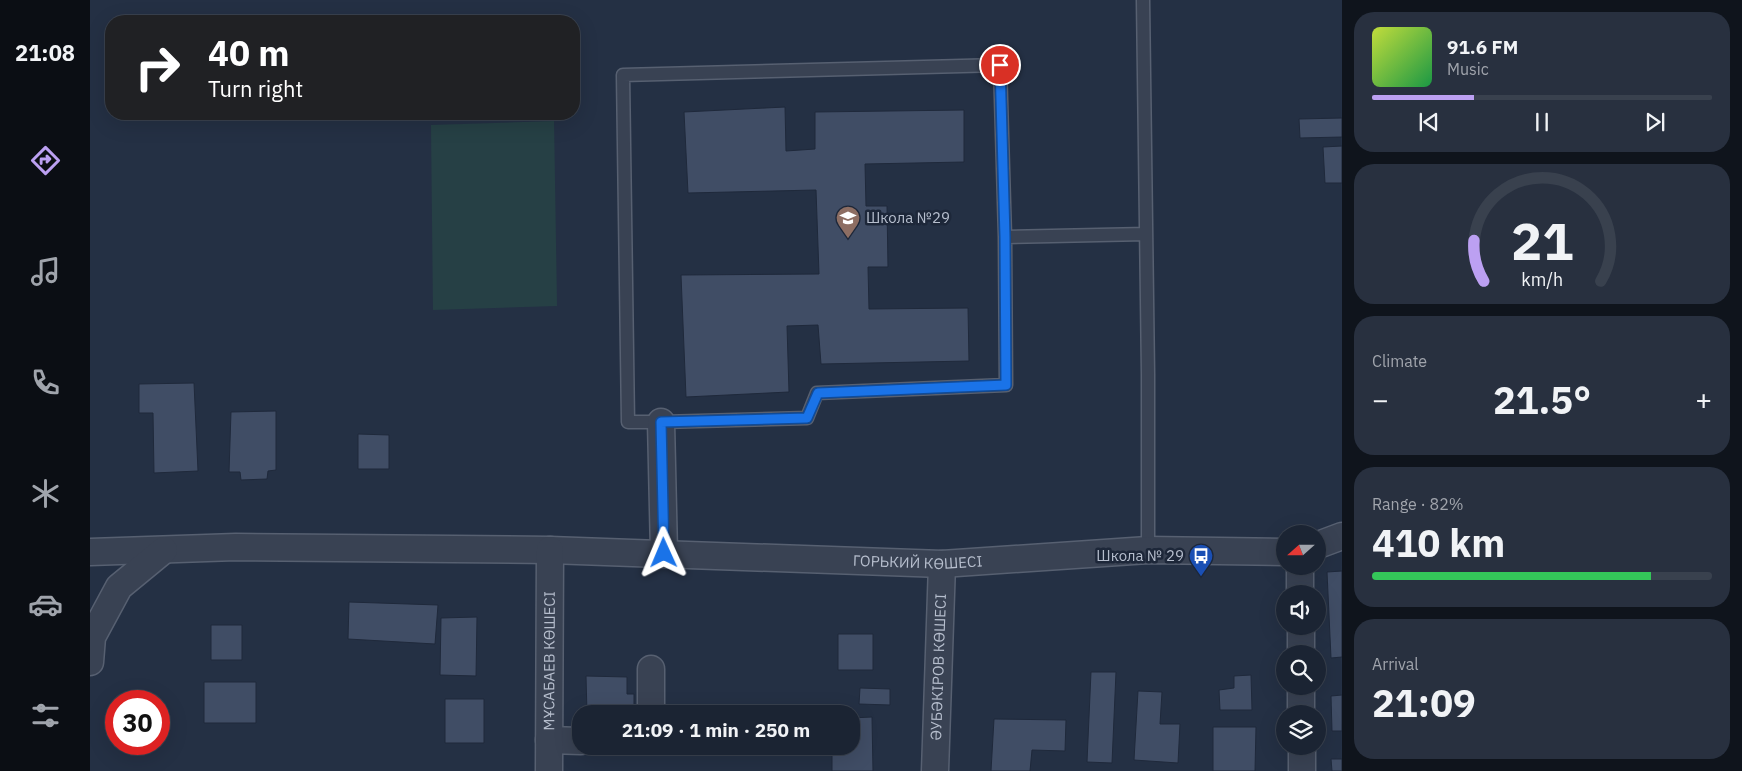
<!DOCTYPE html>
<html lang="en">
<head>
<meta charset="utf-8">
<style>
	body { margin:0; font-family:"IBM Plex Sans",sans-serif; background:#28303f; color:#f1f3f6; height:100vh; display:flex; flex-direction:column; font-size:19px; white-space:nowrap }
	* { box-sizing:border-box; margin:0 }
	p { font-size:16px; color:#a0a4ac }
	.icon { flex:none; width:28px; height:28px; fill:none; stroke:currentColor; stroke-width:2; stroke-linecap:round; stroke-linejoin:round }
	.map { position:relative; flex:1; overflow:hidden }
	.drawer { display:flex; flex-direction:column; gap:12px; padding:12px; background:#0f141c; width:400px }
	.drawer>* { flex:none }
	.guide { position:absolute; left:15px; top:15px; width:475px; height:105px; border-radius:20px; box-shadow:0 5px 20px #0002,0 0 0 1px #39414e; background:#202124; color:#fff; overflow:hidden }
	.needle { width:32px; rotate:249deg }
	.fabs { position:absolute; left:1186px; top:525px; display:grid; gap:10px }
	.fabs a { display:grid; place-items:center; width:50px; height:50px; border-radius:50%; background:#1b2433; box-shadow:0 5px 20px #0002,0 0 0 1px #39414e; font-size:25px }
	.speed { position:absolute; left:15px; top:690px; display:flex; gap:10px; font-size:25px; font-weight:700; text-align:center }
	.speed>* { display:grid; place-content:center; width:65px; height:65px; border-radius:50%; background:#1b2433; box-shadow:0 5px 20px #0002,0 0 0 1px #39414e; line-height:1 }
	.speed .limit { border:8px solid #d22; background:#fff; color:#111 }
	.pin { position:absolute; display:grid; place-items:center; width:42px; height:42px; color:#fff; margin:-21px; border:2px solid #fff; border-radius:50%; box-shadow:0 1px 5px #0007 }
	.me { position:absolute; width:55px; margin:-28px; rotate:359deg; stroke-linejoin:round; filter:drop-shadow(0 0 4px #0008) }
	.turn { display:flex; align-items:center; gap:18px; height:105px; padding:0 20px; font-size:22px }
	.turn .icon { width:65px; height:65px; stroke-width:2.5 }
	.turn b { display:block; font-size:35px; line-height:42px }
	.big { font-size:38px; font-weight:800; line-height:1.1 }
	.drawer .tile { flex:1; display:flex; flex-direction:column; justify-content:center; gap:8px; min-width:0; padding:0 18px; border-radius:20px; background:#28303f }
	.drawer .dial { align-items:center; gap:0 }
	.dial svg { height:130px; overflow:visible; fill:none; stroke:#39414e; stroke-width:7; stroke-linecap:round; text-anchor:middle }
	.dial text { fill:#f1f3f6; stroke:none }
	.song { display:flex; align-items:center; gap:15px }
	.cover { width:60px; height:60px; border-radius:8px; background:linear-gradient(135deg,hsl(70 70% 55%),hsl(140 70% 35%)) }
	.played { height:5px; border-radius:2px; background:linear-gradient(90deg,#bca0f2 30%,#39414e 30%) }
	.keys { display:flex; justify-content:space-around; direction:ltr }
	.heat { display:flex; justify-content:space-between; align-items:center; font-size:28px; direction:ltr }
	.charge { height:8px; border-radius:4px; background:linear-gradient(90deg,#34c759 82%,#39414e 0) }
	.trip { position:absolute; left:482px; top:705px; width:288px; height:50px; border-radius:20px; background:#1b2433; box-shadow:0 5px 20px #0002,0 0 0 1px #39414e; font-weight:800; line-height:50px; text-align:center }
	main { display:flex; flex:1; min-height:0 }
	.menu { display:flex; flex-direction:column; width:90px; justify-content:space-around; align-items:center; background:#0b0e14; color:#a0a4ac }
	.menu .icon { width:35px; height:35px }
	.menu .on { color:#bca0f2 }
	.menu b { font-size:22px; color:#f1f3f6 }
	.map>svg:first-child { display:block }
</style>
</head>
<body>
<main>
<nav class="menu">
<b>21:08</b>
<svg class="icon on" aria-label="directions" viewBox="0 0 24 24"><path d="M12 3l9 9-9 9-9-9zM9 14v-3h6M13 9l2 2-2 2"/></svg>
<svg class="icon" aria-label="music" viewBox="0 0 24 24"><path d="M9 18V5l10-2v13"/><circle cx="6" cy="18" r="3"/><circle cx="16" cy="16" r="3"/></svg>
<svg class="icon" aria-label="phone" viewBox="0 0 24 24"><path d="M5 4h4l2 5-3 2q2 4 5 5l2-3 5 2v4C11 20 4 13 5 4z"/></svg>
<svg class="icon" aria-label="climate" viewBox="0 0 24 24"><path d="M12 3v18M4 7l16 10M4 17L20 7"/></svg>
<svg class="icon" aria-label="car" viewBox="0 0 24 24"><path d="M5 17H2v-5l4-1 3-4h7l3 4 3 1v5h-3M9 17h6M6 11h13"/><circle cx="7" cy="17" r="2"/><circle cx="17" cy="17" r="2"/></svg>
<svg class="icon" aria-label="filters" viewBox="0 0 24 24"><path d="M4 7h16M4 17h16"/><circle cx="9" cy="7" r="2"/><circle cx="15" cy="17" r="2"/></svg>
</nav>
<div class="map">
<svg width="1252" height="771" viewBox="0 0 1252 771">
	<rect width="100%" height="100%" fill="#243044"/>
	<path fill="#264045" d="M464,121L467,306L343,310L341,125Z"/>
	<path fill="#404d65" stroke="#1f293b" d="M695,107L696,151L725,149V112L874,110V162L775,164L776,206H797L798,267H778L779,309L878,308L879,361L731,364L728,325L697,326L699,392L596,397L591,275L729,274L726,190L598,193L594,112Z
		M1252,118V137L1210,138L1209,119Z
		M1252,146V183H1235L1233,147Z
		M104,383L108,471L64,473L63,413H49V384Z
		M186,411V470L178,471L177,479L151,480L150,472H139L141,412Z
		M268,434L299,435V469H268Z
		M1252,571V657L1241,658L1237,572Z
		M259,602L348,605L345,644L258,639Z
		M387,617L386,676L350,675L351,618Z
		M121,625H152V660H121Z
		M748,634H783V670H748Z
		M1001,672H1026L1022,763L997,762Z
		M1161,675L1162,710H1130L1129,690L1144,688V676Z
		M496,676L537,677V694H544V714H497Z
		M114,682H166V723H114Z
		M770,688L800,689V705L769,704Z
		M1048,691L1072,692L1070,724H1090L1088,763L1044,760Z
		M1252,695V731H1242L1241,696Z
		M355,699H394V743H355Z
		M782,717L783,771H742V746H761V718Z
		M904,719L976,720L975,751L942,750L940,771H901Z
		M1123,727H1166L1165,771H1123Z
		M1241,759H1252V771H1242Z"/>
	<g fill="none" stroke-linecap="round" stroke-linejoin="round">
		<defs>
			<path id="lane" d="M1053,0L1058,374V550
				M910,65L915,237L916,385L727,393L717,418L571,422H538L533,75Z
				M915,237L1056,234"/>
			<g id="street">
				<path d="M571,422L574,553"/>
				<path d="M1228,545L1252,536"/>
				<path id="s1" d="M0,552L146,547L460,550L852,564L1058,550L1195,552"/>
				<path d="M1210,566V594"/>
				<path d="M1211,626V654"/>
				<path d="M0,662L2,637L29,587L74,550"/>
				<path d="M561,669V714"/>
				<path d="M1211,686V714"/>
				<path d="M459,740L491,741"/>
				<path d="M1212,746V771"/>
				<path id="s2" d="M459,771L460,550"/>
				<path id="s3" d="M845,771L852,564"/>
			</g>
		</defs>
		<use href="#lane" stroke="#576071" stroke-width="15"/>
		<use href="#street" stroke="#576071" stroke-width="29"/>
		<use href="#lane" stroke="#394253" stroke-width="12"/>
		<use href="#street" stroke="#394253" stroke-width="26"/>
	</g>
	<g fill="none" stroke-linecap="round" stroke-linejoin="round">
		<defs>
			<path id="route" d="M574,553L571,422L717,418L728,393L916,385L915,237L910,65"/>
		</defs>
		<use href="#route" stroke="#114b97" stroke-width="12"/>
		<use href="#route" stroke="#1a73e8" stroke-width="9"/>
	</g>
	<defs>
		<symbol id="school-pin" viewBox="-11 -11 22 30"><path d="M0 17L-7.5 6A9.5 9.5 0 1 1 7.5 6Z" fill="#8d6e63" stroke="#1d2739"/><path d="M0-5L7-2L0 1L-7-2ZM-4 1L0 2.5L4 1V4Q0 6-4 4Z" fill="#fff"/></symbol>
		<symbol id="bus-pin" viewBox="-11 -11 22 30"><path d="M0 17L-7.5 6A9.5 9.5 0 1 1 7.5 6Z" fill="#1a4fb4" stroke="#1d2739"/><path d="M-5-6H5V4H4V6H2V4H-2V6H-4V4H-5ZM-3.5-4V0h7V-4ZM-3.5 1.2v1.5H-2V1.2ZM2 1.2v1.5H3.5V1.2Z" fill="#fff"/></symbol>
	</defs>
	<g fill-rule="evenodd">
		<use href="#school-pin" x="744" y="204" width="28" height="38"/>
		<use href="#bus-pin" x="1097" y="542" width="28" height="38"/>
	</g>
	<g text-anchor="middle" stroke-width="5" stroke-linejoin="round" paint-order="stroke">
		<g font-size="15" fill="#b6becd" stroke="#1d2739" text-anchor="start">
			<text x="776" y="223">Школа №29</text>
			<text x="1094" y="561" text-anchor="end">Школа № 29</text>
		</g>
		<g font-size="15" fill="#b6becd" stroke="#1d2739">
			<text dy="5" stroke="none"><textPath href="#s1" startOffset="828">ГОРЬКИЙ КӨШЕСІ</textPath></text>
			<text dy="5" stroke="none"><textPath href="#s2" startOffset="110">МҰСАБАЕВ КӨШЕСІ</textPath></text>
			<text dy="5" stroke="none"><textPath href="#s3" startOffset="104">ӘУБӘКІРОВ КӨШЕСІ</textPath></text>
		</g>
	</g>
</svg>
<div class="fabs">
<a><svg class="needle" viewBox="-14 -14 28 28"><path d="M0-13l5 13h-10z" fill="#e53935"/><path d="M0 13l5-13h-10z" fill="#a0a4ac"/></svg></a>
<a><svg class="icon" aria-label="sound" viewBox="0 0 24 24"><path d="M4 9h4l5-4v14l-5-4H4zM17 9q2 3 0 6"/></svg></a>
<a><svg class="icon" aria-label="search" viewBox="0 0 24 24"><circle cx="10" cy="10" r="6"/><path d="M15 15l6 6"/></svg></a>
<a><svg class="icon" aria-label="layers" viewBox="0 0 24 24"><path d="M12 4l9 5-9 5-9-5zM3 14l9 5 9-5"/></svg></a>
</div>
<div class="speed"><div class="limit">30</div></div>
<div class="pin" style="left:910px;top:65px;background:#d93025"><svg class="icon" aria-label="arrive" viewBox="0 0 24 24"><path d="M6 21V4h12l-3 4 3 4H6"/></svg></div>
<svg class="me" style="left:574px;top:553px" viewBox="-20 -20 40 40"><path d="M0-17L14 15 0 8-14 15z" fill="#1a73e8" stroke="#fff" stroke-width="4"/></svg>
<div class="trip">21:09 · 1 min · 250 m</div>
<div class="guide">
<div class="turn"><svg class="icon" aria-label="right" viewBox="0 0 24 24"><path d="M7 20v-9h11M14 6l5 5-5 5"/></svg><div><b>40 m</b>Turn right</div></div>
</div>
</div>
<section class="drawer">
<div class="tile">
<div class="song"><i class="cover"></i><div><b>91.6 FM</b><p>Music</p></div></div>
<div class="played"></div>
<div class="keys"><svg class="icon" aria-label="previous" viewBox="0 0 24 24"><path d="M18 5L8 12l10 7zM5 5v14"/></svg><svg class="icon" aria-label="pause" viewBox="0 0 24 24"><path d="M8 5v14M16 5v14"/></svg><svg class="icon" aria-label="next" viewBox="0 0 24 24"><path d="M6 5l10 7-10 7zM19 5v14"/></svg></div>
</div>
<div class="tile dial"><svg viewBox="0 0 100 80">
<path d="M14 69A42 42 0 1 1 86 69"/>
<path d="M14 69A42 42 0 0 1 8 44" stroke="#bca0f2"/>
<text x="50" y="56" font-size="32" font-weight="700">21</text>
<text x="50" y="72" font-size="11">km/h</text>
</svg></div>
<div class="tile"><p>Climate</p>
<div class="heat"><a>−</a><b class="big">21.5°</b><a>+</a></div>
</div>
<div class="tile"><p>Range · 82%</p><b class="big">410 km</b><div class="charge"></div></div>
<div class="tile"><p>Arrival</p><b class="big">21:09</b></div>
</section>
</main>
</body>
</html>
